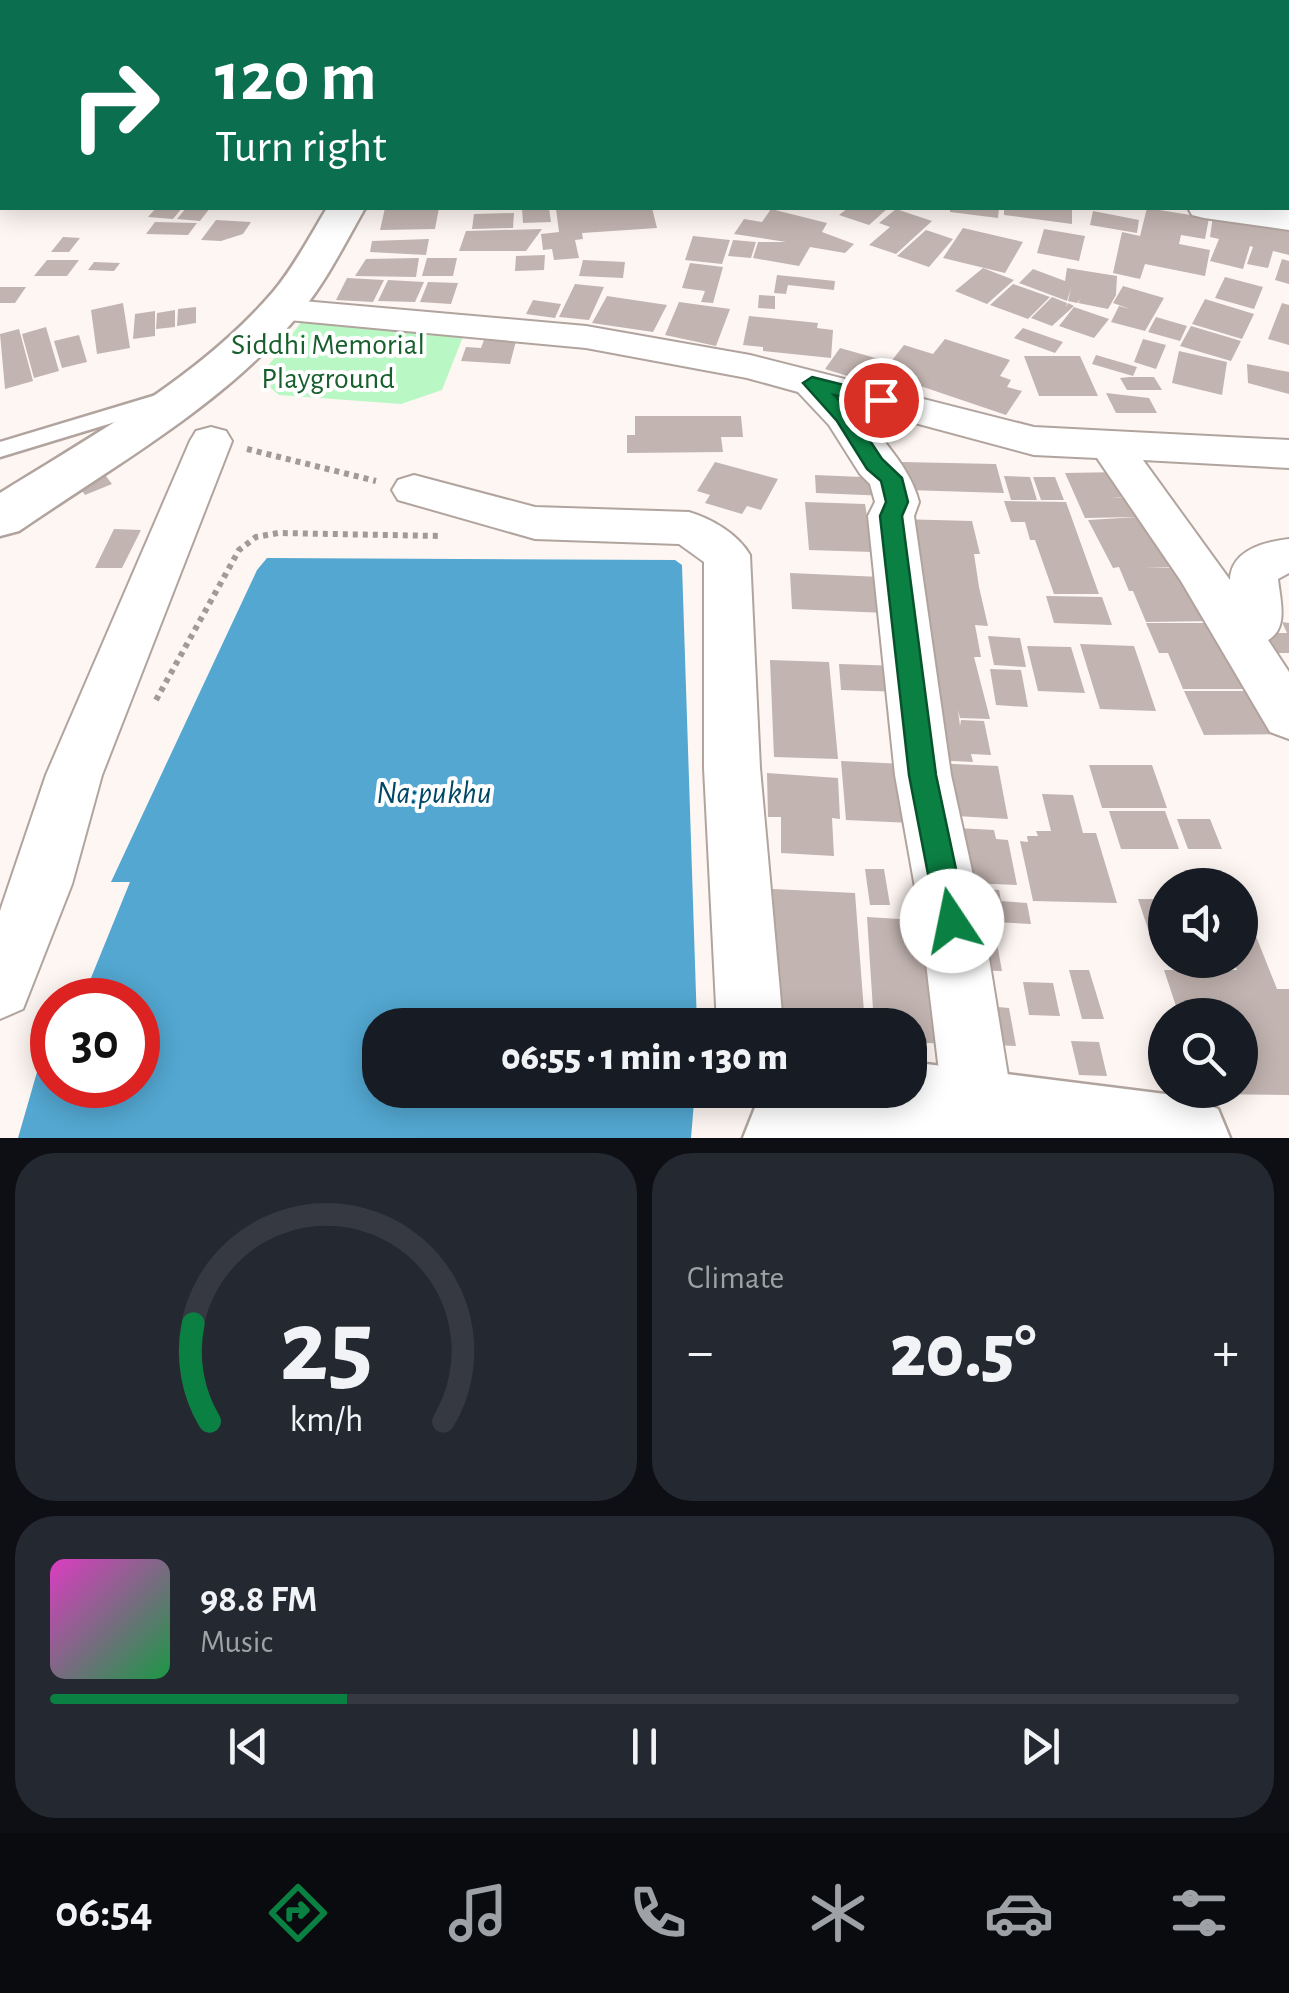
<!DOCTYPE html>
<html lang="en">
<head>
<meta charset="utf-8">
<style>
	body { margin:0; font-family:"Alegreya Sans",sans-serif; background:#242831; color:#f1f3f6; height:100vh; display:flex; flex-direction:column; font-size:38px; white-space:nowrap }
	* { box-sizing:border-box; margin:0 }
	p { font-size:32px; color:#9ea1a6 }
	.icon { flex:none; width:55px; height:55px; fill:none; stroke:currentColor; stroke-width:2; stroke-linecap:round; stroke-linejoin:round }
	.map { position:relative; height:1138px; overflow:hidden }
	.panel { display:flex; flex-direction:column; gap:15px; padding:15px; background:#0d0f14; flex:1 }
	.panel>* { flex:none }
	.guide { position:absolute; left:0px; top:0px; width:1290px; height:210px; box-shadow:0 5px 25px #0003; background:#0b6e4f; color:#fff; overflow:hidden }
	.buttons { position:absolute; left:1148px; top:868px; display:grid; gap:20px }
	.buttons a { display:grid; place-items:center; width:110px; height:110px; border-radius:50%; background:#171b24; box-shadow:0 5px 25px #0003; font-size:50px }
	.speed { position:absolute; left:30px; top:978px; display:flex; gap:20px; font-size:50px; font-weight:700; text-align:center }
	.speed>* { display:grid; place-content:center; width:130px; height:130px; border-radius:50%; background:#171b24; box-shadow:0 5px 25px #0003; line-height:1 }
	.speed .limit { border:15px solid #d22; background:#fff; color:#111 }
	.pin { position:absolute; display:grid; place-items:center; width:85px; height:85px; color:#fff; margin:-42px; border:5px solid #fff; border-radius:50%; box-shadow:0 2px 10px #0007 }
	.me { position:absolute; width:110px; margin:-55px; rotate:349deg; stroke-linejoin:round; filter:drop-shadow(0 0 8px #0008) }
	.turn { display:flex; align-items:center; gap:35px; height:210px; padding:0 50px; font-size:45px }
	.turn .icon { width:130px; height:130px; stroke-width:2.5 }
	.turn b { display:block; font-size:70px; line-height:85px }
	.big { font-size:75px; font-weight:800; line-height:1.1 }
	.panel .card { flex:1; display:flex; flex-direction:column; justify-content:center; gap:15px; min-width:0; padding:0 35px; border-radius:40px; background:#242831 }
	.panel .dial { align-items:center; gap:0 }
	.dial svg { height:260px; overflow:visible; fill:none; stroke:#363941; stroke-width:7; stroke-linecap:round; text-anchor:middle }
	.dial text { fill:#f1f3f6; stroke:none }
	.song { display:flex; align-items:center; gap:30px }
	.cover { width:120px; height:120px; border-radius:15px; background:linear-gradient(135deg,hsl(310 70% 55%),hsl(140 70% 35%)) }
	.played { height:10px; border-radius:5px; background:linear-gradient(90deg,#0b8043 25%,#363941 25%) }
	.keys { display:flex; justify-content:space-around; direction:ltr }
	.heat { display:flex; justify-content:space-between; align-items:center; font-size:55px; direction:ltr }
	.panel .tiles { flex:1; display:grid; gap:15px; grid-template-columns:1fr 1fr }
	.card:last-child { grid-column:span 2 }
	.trip { position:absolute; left:362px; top:1008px; width:565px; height:100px; border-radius:40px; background:#171b24; box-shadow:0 5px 25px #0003; font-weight:800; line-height:100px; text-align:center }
	.menu { display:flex; height:160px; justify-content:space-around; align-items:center; background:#090b0e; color:#9ea1a6 }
	.menu .icon { width:70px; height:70px }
	.menu .on { color:#0b8043 }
	.menu b { font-size:45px; color:#f1f3f6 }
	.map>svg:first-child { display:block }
</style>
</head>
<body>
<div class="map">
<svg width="1289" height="1138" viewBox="0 0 1289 1138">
	<rect width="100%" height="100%" fill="#fef6f2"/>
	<path fill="#b9f8c4" d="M302,321L464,334L442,390L401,404L279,395L259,378Z"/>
	<path fill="#53a7d1" d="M267,558L675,560L682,565L697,1025H380V1090H695L691,1138H18L52,1020V1085H138V1000H82L130,882H111L257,570Z"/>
	<path fill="#c2b4b0" d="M156,208H182L173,219L148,217Z
		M186,208H210L200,221L177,219Z
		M385,208H439L435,229L380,230Z
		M549,208L551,222L523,223L522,209Z
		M581,208H652L657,228L582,233L583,239L575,240L579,258L554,260L552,249L543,250L541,234L559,232L556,209Z
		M848,208H881L887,209L869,225L839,215Z
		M950,208H999L998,218L950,212Z
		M1004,208H1072V224L1004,215Z
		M1147,208L1209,218L1205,239L1181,235L1179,244L1210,250L1205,276L1145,264L1140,279L1113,273L1122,232L1140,236Z
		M771,209L827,223L822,232L854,244L845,253L810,247L799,266L753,258L758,242H786L734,234L744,219L762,222Z
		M896,209L932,221L896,254L869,245L890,227L879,223Z
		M1093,211L1139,220L1137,233L1090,225Z
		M514,213L513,228L472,229L474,214Z
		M1213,216L1289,231V255L1273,251L1268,268L1247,264L1253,247L1250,246L1243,269L1210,261L1219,239L1210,237Z
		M216,220L251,222L243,234L221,241L201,240Z
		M155,222L197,223L188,235L146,234Z
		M963,228L1023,242L1005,273L943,258Z
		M542,229L526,251H459L466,231Z
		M1044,229L1085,236L1079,261L1037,253Z
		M926,230L953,239L929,267L897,256Z
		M693,236L730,240L722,264L685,260Z
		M63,237L80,238L69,252H51Z
		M429,239L426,255L370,252L372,241Z
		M733,240L756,242L751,258L728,256Z
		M545,255L544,270L515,271L516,256Z
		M419,258L416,277L355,276L366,259Z
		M427,258H457L453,276H422Z
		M1282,259L1289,261V284L1275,280Z
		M47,260H79L67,276H34Z
		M583,260L625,262L623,278L579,276Z
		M94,262L120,263L114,271L88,270Z
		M690,263L723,267L713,303L701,302L705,291L682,288Z
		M983,268L1014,280L987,304L955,291Z
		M1067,268L1117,276L1116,295L1108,309L1078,303L1081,299L1077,303L1068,301L1071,288L1067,301L1019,283L1033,269L1065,281Z
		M777,275L835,281L834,290L788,285L786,294L774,293Z
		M1225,277L1263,287L1254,309L1215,298Z
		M347,278L384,280L373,302L336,300Z
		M388,280L424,282L415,302L378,301Z
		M428,282L458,283L451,304L420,302Z
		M575,284L604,287L589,320L559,317Z
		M1013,284L1050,297L1028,319L990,305Z
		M1123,286L1164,298L1145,331L1111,322L1119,306L1130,309L1113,303Z
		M0,287H26L15,303H0Z
		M759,295L775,296V309L758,308Z
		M607,296L667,305L653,332L592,323Z
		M1052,297L1067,303L1066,307L1068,303L1074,306L1052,326L1031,318Z
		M1205,299L1254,314L1242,339L1192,324Z
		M533,300L561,304L555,318L526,314Z
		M679,302L730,309L716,346L665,335Z
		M123,303L130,348L97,354L91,310Z
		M1282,303L1289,305V345L1268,339Z
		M196,307V323L177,326L178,309Z
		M1074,307L1109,319L1094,338L1059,326Z
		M175,310V327L156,329L157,313Z
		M155,311V336L133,339L135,314Z
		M749,316L818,323L817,328L833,330L831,358L763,351V347L743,345Z
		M1156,317L1187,326L1180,341L1148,332Z
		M1191,326L1241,341L1231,361L1180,346Z
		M46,327L59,371L34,378L22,334Z
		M1023,328L1063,342L1055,353L1014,338Z
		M19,329L33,381L5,389L0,334Z
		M79,335L87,362L62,368L54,341Z
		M945,339L1010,360L1000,376L1011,380L1007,387L1022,391L1006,415L882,373L904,345L933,354Z
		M1143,339L1166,345L1156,369L1134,362Z
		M484,340L516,341L510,364L461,361L466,347L481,348Z
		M840,348L886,361L870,383L825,369Z
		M1179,351L1227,362L1222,395L1172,383Z
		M1096,355L1137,367L1133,376L1092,364Z
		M1024,356H1080L1098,396H1039Z
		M1247,364L1289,372V394L1248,383Z
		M1130,377H1154L1162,390H1127L1120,378Z
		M1106,393L1149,398L1157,413H1116Z
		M635,416H741L743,437H721L723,452L627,453V435H635Z
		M715,462L778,479L761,510L747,506L742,514L705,503L710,495L697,491Z
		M902,462L996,464L1004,493L907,490Z
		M102,471L112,484L85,495L76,482Z
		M1122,472L1135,497L1111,498H1136L1185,567L1144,568H1191L1218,621L1146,622L1133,591H1129L1119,567L1113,568L1088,520L1138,517L1085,518L1065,473Z
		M815,475L885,478L888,496L816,493Z
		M1004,476L1030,477L1037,500H1011Z
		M1033,477H1055L1064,500H1041Z
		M1004,501L1066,502L1099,594H1054L1035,540H1030L1025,522H1011Z
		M805,502L865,504L873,552L809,550Z
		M897,519L972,521L980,554H974L979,587L988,626L975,625L981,657H974L990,719L960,718L958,710L960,726L961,720L984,721L991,755L971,754L973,762L933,760Z
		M114,529L141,530L122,568H95Z
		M790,573L881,577L886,613L792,609Z
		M1046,596L1102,597L1112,625L1054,623Z
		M1282,622L1289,623V653H1274L1264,633H1287Z
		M1146,623H1224L1256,689H1183L1168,653H1159Z
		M988,636L1020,638L1026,667L994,665Z
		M1080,644L1134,646L1156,711L1100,709Z
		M1027,646L1071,647L1085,693L1038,691Z
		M770,660L829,662L838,759L774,757Z
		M839,664L901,666L905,692L841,690Z
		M990,669L1021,670L1028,707L996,705Z
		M1184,691H1264L1286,734L1204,735Z
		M841,761L904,764L912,823L846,820Z
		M931,763L998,766L1008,819L939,815Z
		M1089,765H1152L1167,808H1102Z
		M767,773L838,778L840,819L832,818L834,856L781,853V817H768Z
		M1042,794L1073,795L1083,833H1096L1117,903L1033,901L1020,841L1028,842L1027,836H1038L1036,831H1051Z
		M1109,811H1165L1179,849H1121Z
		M1177,819H1210L1222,849H1188Z
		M938,827L994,830L996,839L1008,840L1017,885L947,882Z
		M865,869H884L890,905H870Z
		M952,888L999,890L1001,901L1027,903L1031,924L957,920Z
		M773,889L855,893L865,1025H776Z
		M1240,896L1277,989H1289V1095L1204,1094L1203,1090H1240V1015H1179L1164,970H1237L1233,960H1240Z
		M1138,899H1165V938H1151Z
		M867,917L948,922L964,1045L910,1042V1025H874Z
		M959,936L996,938L1002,971L965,970Z
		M1069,970H1089L1104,1019H1082Z
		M1023,982L1053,983L1060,1016L1029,1015Z
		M987,994H995L998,1007L1009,1008L1016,1046L974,1044Z
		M1071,1041L1099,1042L1107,1076L1079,1075Z"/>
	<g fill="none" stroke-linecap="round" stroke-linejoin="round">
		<defs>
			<path id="service" d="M163,393L171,395L174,400L171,405L0,457V442Z"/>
			<path id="minor" d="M327,0H351V2H327Z
				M1136,0H1163L1164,2H1138Z
				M1288,28H1289V44H1288Z
				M1288,131H1289V153H1288Z
				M1188,208L1289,210V230L1204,218L1192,215Z
				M280,299L586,326L750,355L1034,427L1289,440V468L1143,460L1230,580C1231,550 1264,542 1289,539V573L1278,579C1280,599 1289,629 1268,640L1289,672V739L1270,732L1181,581L1097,458L1034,455L859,408C880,439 910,466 919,502L914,516L951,775L983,921L1014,1113L1004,1138H954L944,1113L921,921L895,775L868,516L875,502L870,484L860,474L829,425L798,392L747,378L586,348L267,318L262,310L267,302Z
				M211,427L226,431L232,441L102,775L72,884L23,1009L0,1019V911L46,775L190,441L196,431Z
				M414,475L535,507L689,512C712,519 738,534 750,555L760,768L783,1025H717L704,768V562L679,544L535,539L398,500L392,490L398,480Z"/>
			<path id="tertiary" d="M910,1062L1189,1097L1218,1109L1230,1138H743L762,1090H910Z"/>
			<path id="primary" d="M0,44H2V62H0Z
				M1288,89H1289V109H1288Z
				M327,208H365C345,243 327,280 301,312C226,404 115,465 19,531L0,536V493C94,434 199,378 273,292C294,267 310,236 327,208Z"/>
		</defs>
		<use href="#service" stroke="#b1a49e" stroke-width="5"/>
		<use href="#minor" stroke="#b1a49e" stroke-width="4"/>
		<use href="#tertiary" stroke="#b1a49e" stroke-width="5"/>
		<use href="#primary" stroke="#b1a49e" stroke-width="5"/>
		<path stroke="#a19a97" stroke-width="6" stroke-dasharray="5 5" stroke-linecap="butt" d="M247,449L376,481
			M156,700L239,550L256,537L278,533L441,536"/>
		<use href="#service" fill="#fff" fill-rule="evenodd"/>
		<use href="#minor" fill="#fff" fill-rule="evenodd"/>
		<use href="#tertiary" fill="#fff" fill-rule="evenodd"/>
		<use href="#primary" fill="#fff" fill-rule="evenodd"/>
	</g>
	<path fill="#0b8043" stroke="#07532c" stroke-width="2.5" d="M812,377L888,396L890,400L881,406L834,395L851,412L882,459L902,478L908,502L902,516L936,775L967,921L962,931L952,935L941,931L937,921L909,775L880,516L886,502L881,481L867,469L837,421L803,383Z"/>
	<g text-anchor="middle" stroke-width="8" stroke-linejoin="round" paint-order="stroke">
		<g font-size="30" fill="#185f2d" stroke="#fff">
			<text x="328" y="354">Siddhi Memorial<tspan x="328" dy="34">Playground</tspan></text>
		</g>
		<g font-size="32" font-style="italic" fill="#004865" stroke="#fff">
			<text x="434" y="803">Na:pukhu</text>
		</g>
	</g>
</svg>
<div class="buttons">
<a><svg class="icon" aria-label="sound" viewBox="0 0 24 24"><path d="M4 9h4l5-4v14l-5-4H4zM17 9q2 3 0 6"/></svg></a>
<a><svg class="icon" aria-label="search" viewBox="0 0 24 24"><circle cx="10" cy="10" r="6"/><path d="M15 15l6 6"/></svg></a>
</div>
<div class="speed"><div class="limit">30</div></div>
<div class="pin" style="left:881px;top:400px;background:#d93025"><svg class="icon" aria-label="arrive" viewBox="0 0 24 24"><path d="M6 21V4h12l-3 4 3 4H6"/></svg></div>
<svg class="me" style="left:952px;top:921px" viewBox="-20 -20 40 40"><circle r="19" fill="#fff"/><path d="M0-13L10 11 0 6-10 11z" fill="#0b8043"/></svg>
<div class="trip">06:55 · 1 min · 130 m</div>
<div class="guide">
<div class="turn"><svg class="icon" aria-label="right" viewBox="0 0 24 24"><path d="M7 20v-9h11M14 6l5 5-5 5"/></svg><div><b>120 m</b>Turn right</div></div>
</div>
</div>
<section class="panel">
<div class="tiles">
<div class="card dial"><svg viewBox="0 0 100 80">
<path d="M14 69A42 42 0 1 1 86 69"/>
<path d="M14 69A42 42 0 0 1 9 39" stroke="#0b8043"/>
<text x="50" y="56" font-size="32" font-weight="700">25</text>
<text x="50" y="72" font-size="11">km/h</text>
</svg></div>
<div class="card"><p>Climate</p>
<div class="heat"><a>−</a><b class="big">20.5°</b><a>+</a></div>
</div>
<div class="card">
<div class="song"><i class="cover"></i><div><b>98.8 FM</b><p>Music</p></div></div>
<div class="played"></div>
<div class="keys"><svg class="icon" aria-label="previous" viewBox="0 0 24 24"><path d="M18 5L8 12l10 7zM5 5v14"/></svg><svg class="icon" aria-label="pause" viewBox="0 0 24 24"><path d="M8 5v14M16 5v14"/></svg><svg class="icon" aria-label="next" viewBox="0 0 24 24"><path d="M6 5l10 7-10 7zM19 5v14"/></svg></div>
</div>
</div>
</section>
<nav class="menu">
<b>06:54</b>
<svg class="icon on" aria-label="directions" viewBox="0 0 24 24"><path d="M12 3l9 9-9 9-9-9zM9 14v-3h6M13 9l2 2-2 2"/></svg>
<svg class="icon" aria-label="music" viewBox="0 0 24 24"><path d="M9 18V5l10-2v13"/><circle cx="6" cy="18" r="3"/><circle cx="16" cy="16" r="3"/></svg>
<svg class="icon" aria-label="phone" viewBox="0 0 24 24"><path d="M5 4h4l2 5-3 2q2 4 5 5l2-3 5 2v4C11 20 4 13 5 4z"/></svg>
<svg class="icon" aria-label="climate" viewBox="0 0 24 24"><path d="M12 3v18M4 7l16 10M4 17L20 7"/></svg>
<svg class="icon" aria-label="car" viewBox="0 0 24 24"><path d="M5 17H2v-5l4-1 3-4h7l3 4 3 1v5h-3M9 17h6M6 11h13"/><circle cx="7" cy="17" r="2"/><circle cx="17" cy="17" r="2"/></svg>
<svg class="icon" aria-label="filters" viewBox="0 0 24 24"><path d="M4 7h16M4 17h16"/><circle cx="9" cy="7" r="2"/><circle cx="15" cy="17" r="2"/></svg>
</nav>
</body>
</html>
